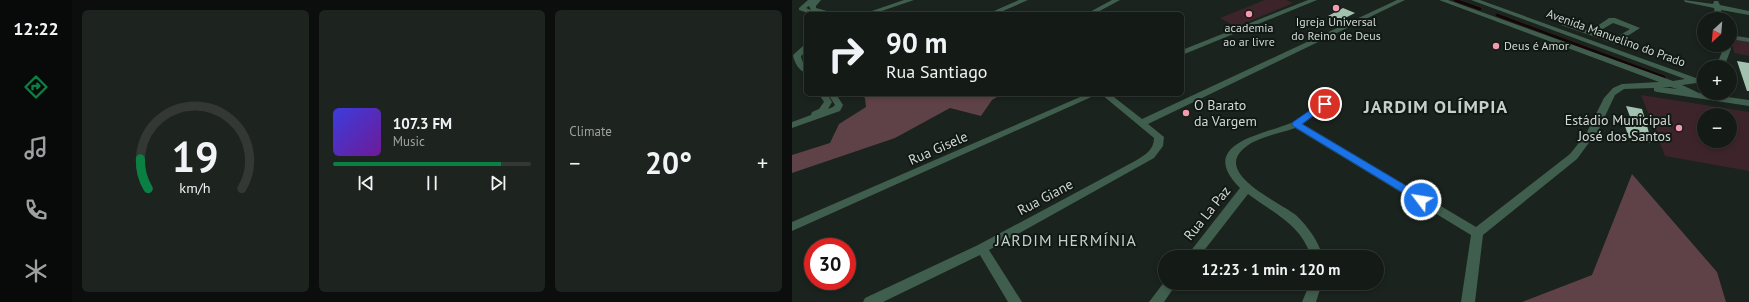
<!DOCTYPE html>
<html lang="en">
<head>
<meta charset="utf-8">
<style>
	body { margin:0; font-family:"PT Sans",sans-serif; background:#1d231f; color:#f1f3f6; height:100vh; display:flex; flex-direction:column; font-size:15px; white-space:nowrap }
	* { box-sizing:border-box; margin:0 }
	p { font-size:13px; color:#9da1a1 }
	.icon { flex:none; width:22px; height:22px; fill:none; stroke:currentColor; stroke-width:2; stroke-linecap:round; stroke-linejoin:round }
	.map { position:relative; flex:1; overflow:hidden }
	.side { display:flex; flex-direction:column; gap:10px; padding:10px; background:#0b0e0c; width:720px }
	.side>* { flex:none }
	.hud { position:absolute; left:12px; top:12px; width:380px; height:84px; border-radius:6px; box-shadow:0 2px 6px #0003,0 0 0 1px #333835; background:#141a16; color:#f1f3f6; overflow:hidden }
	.needle { width:26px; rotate:206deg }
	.fabs { position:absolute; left:905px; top:12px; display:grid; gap:8px }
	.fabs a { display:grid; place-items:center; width:40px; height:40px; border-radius:50%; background:#141a16; box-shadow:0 2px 6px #0003,0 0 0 1px #333835; font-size:20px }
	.speed { position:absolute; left:12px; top:238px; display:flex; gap:8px; font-size:20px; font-weight:700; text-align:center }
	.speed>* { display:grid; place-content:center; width:52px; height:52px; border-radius:50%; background:#141a16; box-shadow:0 2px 6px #0003,0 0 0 1px #333835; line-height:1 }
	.speed .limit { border:6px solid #d22; background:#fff; color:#111 }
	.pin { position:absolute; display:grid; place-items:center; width:34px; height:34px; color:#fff; margin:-17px; border:2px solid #fff; border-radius:50%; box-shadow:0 1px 4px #0007 }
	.me { position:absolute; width:44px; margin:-22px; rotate:301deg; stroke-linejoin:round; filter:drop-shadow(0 0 3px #0008) }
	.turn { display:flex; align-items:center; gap:14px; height:84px; padding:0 16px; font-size:18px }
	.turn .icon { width:52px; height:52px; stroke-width:2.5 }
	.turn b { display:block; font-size:28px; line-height:34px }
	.big { font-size:30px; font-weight:700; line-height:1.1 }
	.side .tile { flex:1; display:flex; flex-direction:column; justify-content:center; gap:6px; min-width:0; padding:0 14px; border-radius:6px; background:#1d231f }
	.side .dial { align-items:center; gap:0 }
	.dial svg { height:104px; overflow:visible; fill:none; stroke:#333835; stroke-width:7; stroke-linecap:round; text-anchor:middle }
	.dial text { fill:#f1f3f6; stroke:none }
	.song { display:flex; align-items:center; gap:12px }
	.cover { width:48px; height:48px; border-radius:6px; background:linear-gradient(135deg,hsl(240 70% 55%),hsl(280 70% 35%)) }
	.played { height:4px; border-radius:2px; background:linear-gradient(90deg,#0b8043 85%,#333835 85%) }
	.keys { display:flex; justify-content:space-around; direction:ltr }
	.heat { display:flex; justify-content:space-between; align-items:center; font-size:22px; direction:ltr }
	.side .tiles { flex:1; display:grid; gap:10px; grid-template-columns:repeat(3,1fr) }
	.trip { position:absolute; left:366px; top:250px; width:226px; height:40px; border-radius:20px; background:#141a16; box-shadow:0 2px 6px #0003,0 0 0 1px #333835; font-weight:700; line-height:40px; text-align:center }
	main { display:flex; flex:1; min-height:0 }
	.dock { display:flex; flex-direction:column; width:72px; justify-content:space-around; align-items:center; background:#080a09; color:#9da1a1 }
	.dock .icon { width:28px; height:28px }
	.dock .active { color:#0b8043 }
	.dock b { font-size:18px; color:#f1f3f6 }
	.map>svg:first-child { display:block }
</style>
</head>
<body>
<main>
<nav class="dock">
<b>12:22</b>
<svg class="icon active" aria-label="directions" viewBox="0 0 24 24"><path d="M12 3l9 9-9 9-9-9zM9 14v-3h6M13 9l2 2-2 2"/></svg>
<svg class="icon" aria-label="music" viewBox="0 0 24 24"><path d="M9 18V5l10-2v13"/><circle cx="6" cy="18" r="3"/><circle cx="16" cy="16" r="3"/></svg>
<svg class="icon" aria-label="phone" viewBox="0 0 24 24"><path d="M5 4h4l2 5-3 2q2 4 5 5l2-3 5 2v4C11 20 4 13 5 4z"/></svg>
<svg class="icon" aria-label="climate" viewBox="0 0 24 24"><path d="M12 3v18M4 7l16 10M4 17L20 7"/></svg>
</nav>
<section class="side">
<div class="tiles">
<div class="tile dial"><svg viewBox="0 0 100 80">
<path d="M14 69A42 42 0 1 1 86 69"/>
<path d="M14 69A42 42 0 0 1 8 46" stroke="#0b8043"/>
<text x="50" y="56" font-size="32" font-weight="700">19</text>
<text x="50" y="72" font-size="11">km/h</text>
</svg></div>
<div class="tile">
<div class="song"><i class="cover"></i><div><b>107.3 FM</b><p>Music</p></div></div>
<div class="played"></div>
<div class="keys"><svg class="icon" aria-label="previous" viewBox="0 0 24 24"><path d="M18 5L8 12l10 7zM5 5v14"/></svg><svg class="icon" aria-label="pause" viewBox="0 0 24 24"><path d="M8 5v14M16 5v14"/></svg><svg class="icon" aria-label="next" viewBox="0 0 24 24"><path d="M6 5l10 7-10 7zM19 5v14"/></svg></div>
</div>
<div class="tile"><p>Climate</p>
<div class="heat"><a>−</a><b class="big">20°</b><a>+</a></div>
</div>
</div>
</section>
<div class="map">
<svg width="957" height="302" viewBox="0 0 957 302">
	<rect width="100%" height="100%" fill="#1a231d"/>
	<path fill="#3d242a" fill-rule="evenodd" d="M473,0H494L501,3L444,27L428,18Z
		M939,38L957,42V56L942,53Z
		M849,95L957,112V171L873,156ZM912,115H938V141H912Z"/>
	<path fill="#5f4248" d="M68,94H210L200,100L189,116L158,108L103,138L0,173V155L38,143L47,124L74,107L73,98Z
		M840,174L925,272L934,302H730L800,275Z"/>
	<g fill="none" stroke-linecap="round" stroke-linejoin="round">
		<path stroke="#170307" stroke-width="2.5" d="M663,0L688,9
			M705,15L872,77"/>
	</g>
	<path fill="#a3c1af" d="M551,8L563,13L547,21L536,16Z
		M945,61L957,63V91H955Z
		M834,106L850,109L860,143L837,138L831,120L840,122Z"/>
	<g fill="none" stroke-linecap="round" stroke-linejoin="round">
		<path fill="#405e4d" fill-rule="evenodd" d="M16,0H29L24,6V8L46,14L29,13V14H19L7,10V8ZM17,6L19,10L14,8Z
			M112,0H122L81,14H71Z
			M227,0H236L204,14H195Z
			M320,0H328L302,14H294Z
			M516,0H525L390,55V50Z
			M605,0H613L356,124L372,137L371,146L362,158L197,250L230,302H216L188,255L91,302H71L73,298L186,245L343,161C353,155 362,150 362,138L309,94H318L350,119Z
			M647,0H656L881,81L893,79L679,0H688L904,78L912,76V82L890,85L907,93L957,100V106L865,92L862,91V88L832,89L823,95L807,129L785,159L691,235L683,302H669L679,235L503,128C487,134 463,137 450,150C424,176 490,203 505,216C517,228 526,241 531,257H519C510,225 481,213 456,194L407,257H394L448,188C404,144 470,135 499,123C510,118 520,109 530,102L533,101L537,104L511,124L684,227L778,154L794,134L812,98L821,88L830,84L867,82ZM870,87H879L885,89Z
			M892,0L921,4L922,1H926L928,5L957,11V15L929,10L932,19H924L922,8L893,2Z
			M817,18H823L848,28L823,44L769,25L773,23L798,31ZM821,23L838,29L822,39L804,33Z
			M938,35L957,38V42L938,39Z
			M930,45H938L939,49L932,67H924L931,49Z
			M11,46H14V52L9,56C10,63 14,65 14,73C7,71 2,62 1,55Z
			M27,94H35L40,102L36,109L41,107L43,105L36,94H44L51,105L48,111L0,128V122L19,115L20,112L27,109L32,102Z
			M295,94H306L0,231V222Z
			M373,281V283H385L372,302H357Z
			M518,283H530L524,302H510Z"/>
	</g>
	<path fill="#1a73e8" stroke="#114b97" d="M530,102H533L537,104L510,124L633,197L634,200L633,202H626L501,126L500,124L501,122Z"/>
	<g fill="#f29aae" stroke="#111914" stroke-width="1.5">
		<circle cx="544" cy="8" r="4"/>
		<circle cx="457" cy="14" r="4"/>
		<circle cx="704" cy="46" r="4"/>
		<circle cx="394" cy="113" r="4"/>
		<circle cx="887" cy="128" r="4"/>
	</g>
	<g text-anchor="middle" stroke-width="4" stroke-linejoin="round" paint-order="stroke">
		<g font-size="12" fill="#d2d8d4" stroke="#111914">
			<text x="544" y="26">Igreja Universal<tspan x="544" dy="14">do Reino de Deus</tspan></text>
			<text x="457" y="32">academia<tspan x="457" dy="14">ao ar livre</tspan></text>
			<text x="712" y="50" text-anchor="start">Deus é Amor</text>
		</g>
		<g font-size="12" fill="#d2d8d4" stroke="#111914">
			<text transform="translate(824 38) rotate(20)" y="4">Avenida Manuelino do Prado</text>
		</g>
		<g font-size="14" fill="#d2d8d4" stroke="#111914" text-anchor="start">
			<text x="402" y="110">O Barato<tspan x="402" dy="16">da Vargem</tspan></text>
			<text x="879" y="125" text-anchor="end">Estádio Municipal<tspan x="879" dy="16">José dos Santos</tspan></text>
		</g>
		<g font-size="14" fill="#d2d8d4" stroke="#111914">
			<text transform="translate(146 148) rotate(-24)" y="5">Rua Gisele</text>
			<text transform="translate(253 197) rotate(-28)" y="5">Rua Giane</text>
			<text transform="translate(415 213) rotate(-51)" y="5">Rua La Paz</text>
		</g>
		<g font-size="16" letter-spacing="1" fill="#c5d0c9" stroke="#111914">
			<text x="274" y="246">JARDIM HERMÍNIA</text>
		</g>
		<g font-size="18" font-weight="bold" letter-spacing="1" fill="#c5d0c9" stroke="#111914">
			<text x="644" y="113">JARDIM OLÍMPIA</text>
		</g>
	</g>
</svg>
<div class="fabs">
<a><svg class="needle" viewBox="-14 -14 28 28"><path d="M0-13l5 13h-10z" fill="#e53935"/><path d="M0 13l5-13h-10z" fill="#9da1a1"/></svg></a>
<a>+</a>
<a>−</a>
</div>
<div class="speed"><div class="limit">30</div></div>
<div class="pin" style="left:533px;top:104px;background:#d93025"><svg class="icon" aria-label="arrive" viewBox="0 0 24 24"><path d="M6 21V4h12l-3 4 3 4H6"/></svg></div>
<svg class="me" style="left:629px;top:200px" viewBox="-20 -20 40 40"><circle r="17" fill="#1a73e8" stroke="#fff" stroke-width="3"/><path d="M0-11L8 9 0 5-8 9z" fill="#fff"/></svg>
<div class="trip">12:23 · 1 min · 120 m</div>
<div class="hud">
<div class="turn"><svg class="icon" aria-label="right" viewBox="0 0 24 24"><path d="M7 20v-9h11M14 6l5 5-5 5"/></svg><div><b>90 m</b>Rua Santiago</div></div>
</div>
</div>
</main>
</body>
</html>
